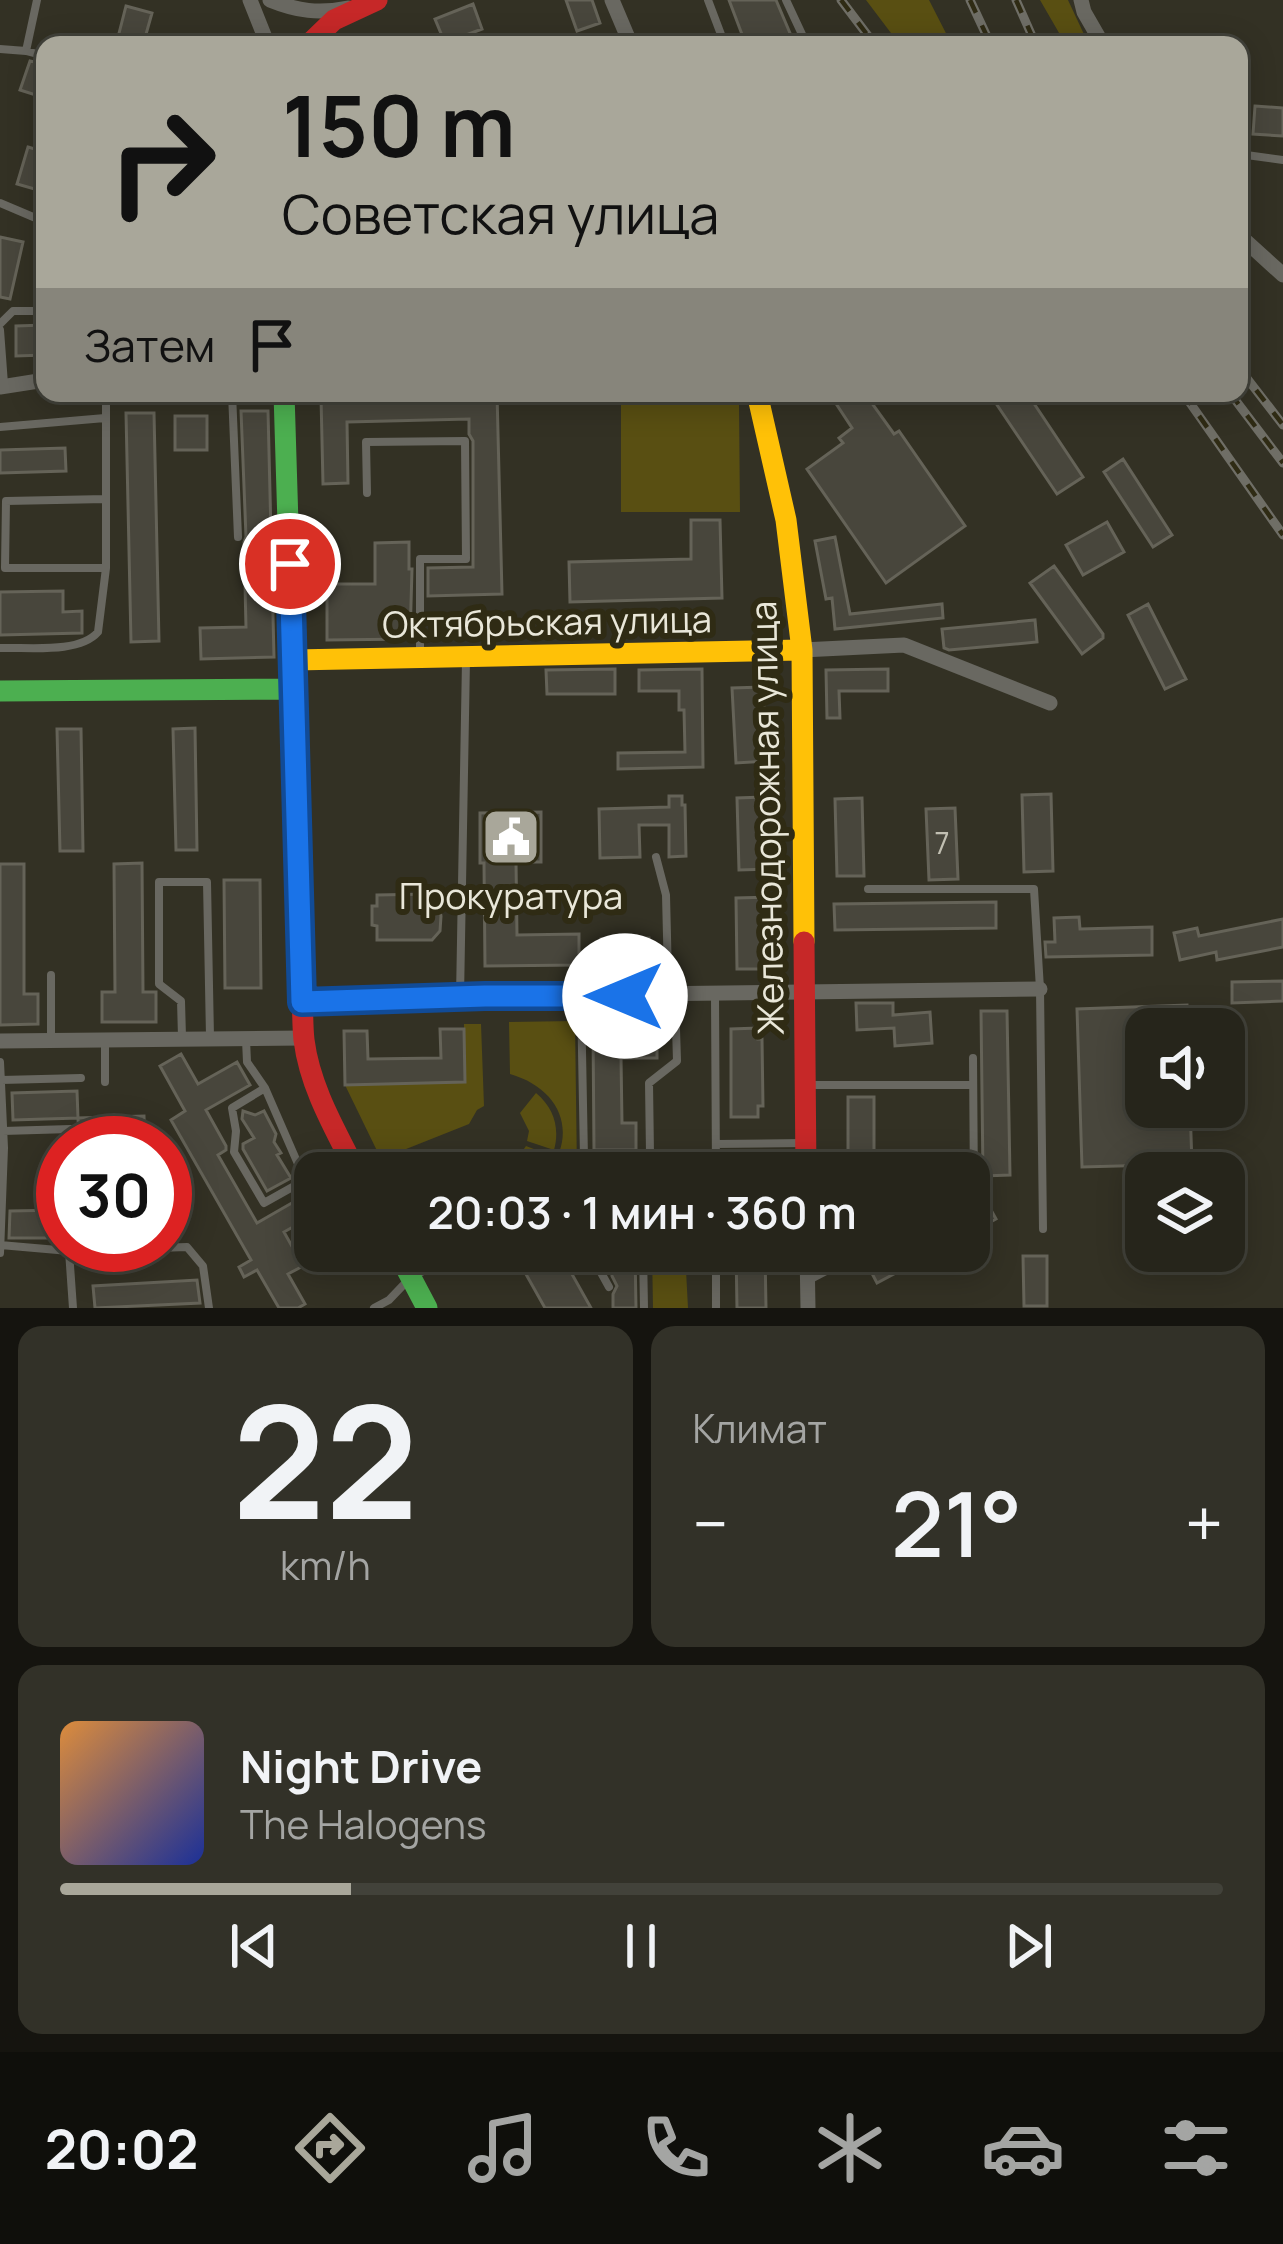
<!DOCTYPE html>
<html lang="ru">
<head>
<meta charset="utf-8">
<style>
	body { margin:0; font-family:Manrope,sans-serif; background:#323128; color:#f1f3f6; height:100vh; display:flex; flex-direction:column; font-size:45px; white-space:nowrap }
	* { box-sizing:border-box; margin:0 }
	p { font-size:39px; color:#a4a5a3 }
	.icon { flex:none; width:66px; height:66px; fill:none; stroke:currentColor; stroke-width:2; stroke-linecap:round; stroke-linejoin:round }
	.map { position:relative; height:1308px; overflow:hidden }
	.side { display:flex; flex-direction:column; gap:18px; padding:18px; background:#15140f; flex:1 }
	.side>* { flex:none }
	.hud { position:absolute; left:36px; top:36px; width:1212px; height:366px; border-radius:24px; box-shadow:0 6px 30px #0003,0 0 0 3px #42423a; background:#a9a79a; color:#111; overflow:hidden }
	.buttons { position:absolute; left:1125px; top:1008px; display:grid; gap:24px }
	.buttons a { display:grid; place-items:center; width:120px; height:120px; border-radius:24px; background:#26251b; box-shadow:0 6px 30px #0003,0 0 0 3px #42423a; font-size:60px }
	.speed { position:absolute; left:36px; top:1116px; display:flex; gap:24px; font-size:60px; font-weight:700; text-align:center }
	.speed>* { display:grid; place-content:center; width:156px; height:156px; border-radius:50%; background:#26251b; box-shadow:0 6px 30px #0003,0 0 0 3px #42423a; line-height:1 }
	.speed .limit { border:18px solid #d22; background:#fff; color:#111 }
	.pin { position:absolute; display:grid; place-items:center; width:102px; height:102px; color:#fff; margin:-51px; border:6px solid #fff; border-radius:50%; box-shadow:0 3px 12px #0007 }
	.me { position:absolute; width:132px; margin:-66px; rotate:270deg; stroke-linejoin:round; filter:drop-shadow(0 0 9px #0008) }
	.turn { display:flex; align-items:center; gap:42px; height:252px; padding:0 48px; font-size:54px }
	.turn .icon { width:156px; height:156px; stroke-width:2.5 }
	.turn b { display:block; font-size:84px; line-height:102px }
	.then { display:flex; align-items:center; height:114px; padding:0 48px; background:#0003; gap:24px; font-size:45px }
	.big { font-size:90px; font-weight:600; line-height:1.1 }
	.side .tile { flex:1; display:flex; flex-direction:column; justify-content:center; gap:18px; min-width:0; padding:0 42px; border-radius:24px; background:#323128 }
	.side .dial { align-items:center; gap:0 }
	.dial b { font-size:156px; line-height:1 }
	.song { display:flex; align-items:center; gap:36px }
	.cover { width:144px; height:144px; border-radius:18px; background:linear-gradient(135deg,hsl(30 70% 55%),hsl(230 70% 35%)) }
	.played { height:12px; border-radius:6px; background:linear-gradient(90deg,#a9a79a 25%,#42423a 25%) }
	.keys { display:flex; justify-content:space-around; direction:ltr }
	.heat { display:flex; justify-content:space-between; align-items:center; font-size:66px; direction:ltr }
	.side .tiles { flex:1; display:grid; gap:18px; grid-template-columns:1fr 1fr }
	.tile:last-child { grid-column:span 2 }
	.trip { position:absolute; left:294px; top:1152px; width:696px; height:120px; border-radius:24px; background:#26251b; box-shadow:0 6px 30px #0003,0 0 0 3px #42423a; font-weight:600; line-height:120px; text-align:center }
	.tabs { display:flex; height:192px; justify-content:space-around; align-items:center; background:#0f0f0b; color:#a4a5a3 }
	.tabs .icon { width:84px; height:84px }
	.tabs .current { color:#a9a79a }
	.tabs b { font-size:54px; color:#f1f3f6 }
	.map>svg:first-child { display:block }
</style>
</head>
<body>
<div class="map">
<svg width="1283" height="1308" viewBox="0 0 1283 1308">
	<rect width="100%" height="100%" fill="#333124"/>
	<path fill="#594f12" d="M866,0H929L952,45H900Z
		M1040,0H1068L1089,45H1066Z
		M739,404L740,512H621V405Z
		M575,1021L577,1173H548C579,1131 559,1088 510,1074L509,1022Z
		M464,1024H481L484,1106L477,1110L469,1124L381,1159L345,1085L464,1082Z
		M536,1093C554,1108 560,1128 554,1150L527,1141L529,1131L520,1113Z
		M526,1146L552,1156L538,1173H489L492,1162C508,1164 517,1160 526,1146Z
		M652,1251H685L688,1308H653Z"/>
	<path fill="#48463c" stroke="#656358" stroke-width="3" d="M566,0H592L600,23L577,31Z
		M729,0H776L795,45H746Z
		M473,4L482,29L445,43L435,19Z
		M126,6L152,13L143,45H116Z
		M30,61L45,64V98L20,90Z
		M1255,106L1283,108V136L1253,134Z
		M28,147L45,152V192L17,184Z
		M0,237L23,242L10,299L0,297Z
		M45,325V355L16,356V326Z
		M497,393L502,594L428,596V568L473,567V441L469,434V419L347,422L348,483L323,484L321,397Z
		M829,393H885L871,402L894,434L899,431L965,526L886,583L807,469L843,443L839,438L852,428Z
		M989,393H1027L1083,477L1057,494Z
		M241,411H268L274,657L201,659L200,628L246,627L244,542L246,537Z
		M126,413H154L159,641L131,642Z
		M175,416H207V450H175Z
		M65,448L66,471L0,473V450Z
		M1123,459L1172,535L1153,547L1104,472Z
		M691,520H720L722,598L570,602L569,562L691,559Z
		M1107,522L1124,552L1083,575L1066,545Z
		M835,537L850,614L942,604L943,618L835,629L832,598L826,599L815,541Z
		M409,542V569H412L410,639L327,640V584H375V543Z
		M1054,566L1103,634V638L1082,654L1030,583Z
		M63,591V612L82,611V633L0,635V592Z
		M1148,604L1186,679L1165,689L1128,615Z
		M1035,620L1037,642L949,650L944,648L942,629Z
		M615,669V694H547L546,670Z
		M702,669L703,767L618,769V753L685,752L684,710H679V691H639V670Z
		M888,669V691H839L840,718H827L826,670Z
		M763,687L767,761L736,763L732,688Z
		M195,728L197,850H176L173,729Z
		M57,729H81L83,851H60Z
		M1051,794L1053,871L1024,872L1022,795Z
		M669,796H682V805H685L686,856L669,857V825H639L640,857L600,858L599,809L669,807Z
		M766,797L768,869L739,870L737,798Z
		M862,798L864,876H837L835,799Z
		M955,808L958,879L929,880L926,809Z
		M541,812V862H516L517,935L579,934V965L485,966L484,863H480V813Z
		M142,863L143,992H156V1022H102V992H115L114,864Z
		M0,864H24V994H38V1024L0,1025Z
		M224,880H260L261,988H225Z
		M432,894L438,898L441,916L440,931L432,940H377V926L372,925V906H377V895Z
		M769,897L770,969H737L736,898Z
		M996,902V928L835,930L834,904Z
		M1079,917L1080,929L1152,927V955L1046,957L1045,942H1055L1054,918Z
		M1283,919V947L1217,960L1216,952L1180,960L1174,933L1197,928L1199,936Z
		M649,938L650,974H602L601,939Z
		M1283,981V1001L1232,1003V982Z
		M856,1003H893V1015L930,1012L932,1043L895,1046L894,1028L857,1030Z
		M1187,1005L1188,1029H1146V1107H1190L1192,1164L1082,1167L1077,1009Z
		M981,1011H1007L1010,1175L983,1176Z
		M657,1028V1058H621L622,1123H636V1150H594L593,1029Z
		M758,1028V1039H762L763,1106H758V1117H731V1029Z
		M440,1029H464L465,1082L345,1085L344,1031H367L368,1059L441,1058Z
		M181,1054L198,1084L237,1062L250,1085L206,1110L226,1146V1150L218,1155L257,1223L297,1200L307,1219L284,1232L303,1266L288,1274L305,1304L298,1308H279L257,1270L244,1277L239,1267L251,1260L171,1120L185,1111L160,1066Z
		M77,1091L78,1118L13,1120L12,1093Z
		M848,1097H874V1173H848Z
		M243,1111L255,1115L264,1111L276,1134L274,1142L281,1153L277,1155L291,1178L267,1191L243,1149V1144L254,1138L242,1119Z
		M144,1116L145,1143H79L78,1118Z
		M985,1199L996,1219L969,1234V1208Z
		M63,1210V1238H9L10,1211Z
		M500,1251H559L591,1308H545L518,1260L509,1266Z
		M611,1251H635L636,1308H613V1294L617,1286L612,1276Z
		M736,1251H765L766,1308H737Z
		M887,1251H937L877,1283L866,1262Z
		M1023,1256H1047V1306H1024Z
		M197,1280L200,1303L95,1308L93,1286Z"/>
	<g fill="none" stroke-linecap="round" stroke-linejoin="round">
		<path stroke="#696861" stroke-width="8" d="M708,0L725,45
			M786,0L807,45
			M0,49L26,51L45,56
			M26,51L37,0
			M1239,154L1283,160
			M0,203L45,222
			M0,324L13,311H45
			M0,330L4,384
			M232,393L238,537
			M0,427L105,418
			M367,493L366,442L465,441L466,559H420V657
			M106,499L6,501L5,568H106
			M0,648C28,647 79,654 98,632L106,568V393
			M868,889H1034L1040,989L1043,1229
			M51,975V1039
			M715,996L716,1173
			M460,997L466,660
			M581,997L584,1158C597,1171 622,1165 640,1165L647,1162L650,1154L649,1083L677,1061L676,1028L669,1018L666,895L656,857
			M182,1037L181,1001L159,984V882H207L210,1037
			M246,1040L247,1062L265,1088L305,1180L315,1181
			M105,1041V1082
			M0,1062L4,1148L0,1253
			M1,1080L81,1078
			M807,1085H973
			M265,1088L232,1108L236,1131L234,1152L264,1203L305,1180
			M3,1131L71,1129
			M716,1144L804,1143
			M969,1196L974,1193L973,1058
			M0,1245L69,1251L187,1247L203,1266L209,1308
			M69,1251L73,1308
			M589,1251L609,1287
			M643,1251L644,1308
			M716,1251V1308
			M809,1280L864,1251
			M374,1308L389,1300L411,1277L465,1251"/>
		<path stroke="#696861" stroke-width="15" d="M250,0L268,45
			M270,0C297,11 319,14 348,8
			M612,0L631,45
			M1081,0L1084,12L1103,45
			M1239,235L1283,275
			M0,387L45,380
			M802,650L904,645L1050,703
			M302,1002L485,996L1040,989
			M0,1041L304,1038
			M807,1251L808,1308"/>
		<path stroke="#4caf50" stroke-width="21" d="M284,393L302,983
			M0,691L295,689
			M397,1251L427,1308"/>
		<path stroke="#ffc107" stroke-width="21" d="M757,393L786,520L802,650L804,942
			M294,660L802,650"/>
		<path stroke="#c62828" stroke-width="21" d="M308,45L334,20L377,0
			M804,942L806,1173
			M302,983C303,1002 302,1022 304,1040C310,1088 336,1131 357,1173"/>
		<defs>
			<path id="rail" d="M841,0L875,45
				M970,0L991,45
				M1016,0L1036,45
				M1239,368L1283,425
				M1183,393L1283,535
				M1230,393L1283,463"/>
		</defs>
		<use href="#rail" stroke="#6f6e66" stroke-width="9"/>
		<use href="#rail" stroke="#2f2b14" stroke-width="4.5" stroke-dasharray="14" stroke-linecap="butt"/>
	</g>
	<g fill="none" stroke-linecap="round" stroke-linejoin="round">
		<defs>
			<path id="route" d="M290,564L302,1002L485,996H625"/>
		</defs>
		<use href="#route" stroke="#114b97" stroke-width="30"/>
		<use href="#route" stroke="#1a73e8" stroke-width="21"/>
	</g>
	<defs>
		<symbol id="civic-square" viewBox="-11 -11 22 22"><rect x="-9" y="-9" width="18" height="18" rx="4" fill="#a9a79a" stroke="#2f2b14"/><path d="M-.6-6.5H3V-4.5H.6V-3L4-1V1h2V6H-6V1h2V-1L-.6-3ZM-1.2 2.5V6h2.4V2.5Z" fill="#fff"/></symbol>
	</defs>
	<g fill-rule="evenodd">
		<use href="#civic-square" x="478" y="804" width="66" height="66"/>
	</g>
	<g text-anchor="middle" stroke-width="12" stroke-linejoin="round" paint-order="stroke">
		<g font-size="30" fill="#c1bfb2">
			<text x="942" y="854">7</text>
		</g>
		<g font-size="36" fill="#e9e7d9" stroke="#2f2b14">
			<text transform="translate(547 622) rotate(-1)" y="13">Октябрьская улица</text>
			<text transform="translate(767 818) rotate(-91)" y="13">Железнодорожная улица</text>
		</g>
		<g font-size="36" fill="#e9e7d9" stroke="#2f2b14">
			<text x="511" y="909">Прокуратура</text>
		</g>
	</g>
</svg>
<div class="buttons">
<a><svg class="icon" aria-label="sound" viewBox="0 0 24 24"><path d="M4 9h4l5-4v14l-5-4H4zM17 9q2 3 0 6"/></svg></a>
<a><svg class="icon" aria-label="layers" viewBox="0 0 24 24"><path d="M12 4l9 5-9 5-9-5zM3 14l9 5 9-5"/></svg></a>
</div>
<div class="speed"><div class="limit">30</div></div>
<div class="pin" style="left:290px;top:564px;background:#d93025"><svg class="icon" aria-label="arrive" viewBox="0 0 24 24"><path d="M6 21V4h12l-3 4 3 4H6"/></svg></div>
<svg class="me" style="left:625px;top:996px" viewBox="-20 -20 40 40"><circle r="19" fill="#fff"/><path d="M0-13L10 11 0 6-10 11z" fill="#1a73e8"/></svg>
<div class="trip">20:03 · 1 мин · 360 m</div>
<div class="hud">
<div class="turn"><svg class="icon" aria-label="right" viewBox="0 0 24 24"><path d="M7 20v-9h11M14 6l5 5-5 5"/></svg><div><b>150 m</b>Советская улица</div></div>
<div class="then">Затем<svg class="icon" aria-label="arrive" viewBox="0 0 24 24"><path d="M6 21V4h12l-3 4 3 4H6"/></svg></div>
</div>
</div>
<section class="side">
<div class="tiles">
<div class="tile dial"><b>22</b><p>km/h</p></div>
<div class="tile"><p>Климат</p>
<div class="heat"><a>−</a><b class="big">21°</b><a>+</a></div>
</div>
<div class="tile">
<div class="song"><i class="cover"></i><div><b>Night Drive</b><p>The Halogens</p></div></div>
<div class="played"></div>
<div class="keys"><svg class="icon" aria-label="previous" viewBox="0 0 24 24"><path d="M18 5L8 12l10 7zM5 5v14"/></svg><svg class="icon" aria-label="pause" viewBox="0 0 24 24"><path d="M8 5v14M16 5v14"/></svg><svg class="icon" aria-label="next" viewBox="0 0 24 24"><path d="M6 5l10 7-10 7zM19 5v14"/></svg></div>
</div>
</div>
</section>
<nav class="tabs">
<b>20:02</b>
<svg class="icon current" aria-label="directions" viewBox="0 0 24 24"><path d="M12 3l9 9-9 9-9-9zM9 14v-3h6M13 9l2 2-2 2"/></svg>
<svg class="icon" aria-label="music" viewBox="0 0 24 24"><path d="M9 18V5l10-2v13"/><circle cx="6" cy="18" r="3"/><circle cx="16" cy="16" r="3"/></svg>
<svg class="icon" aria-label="phone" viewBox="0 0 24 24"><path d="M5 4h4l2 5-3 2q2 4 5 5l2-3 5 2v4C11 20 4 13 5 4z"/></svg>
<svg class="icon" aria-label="climate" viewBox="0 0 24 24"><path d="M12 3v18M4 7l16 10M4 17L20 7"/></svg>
<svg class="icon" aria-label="car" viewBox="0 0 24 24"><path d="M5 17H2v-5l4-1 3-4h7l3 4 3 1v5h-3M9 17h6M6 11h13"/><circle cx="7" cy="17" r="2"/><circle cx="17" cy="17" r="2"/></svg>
<svg class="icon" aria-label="filters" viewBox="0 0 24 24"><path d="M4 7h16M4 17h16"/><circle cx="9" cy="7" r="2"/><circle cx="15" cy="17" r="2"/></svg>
</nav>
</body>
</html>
